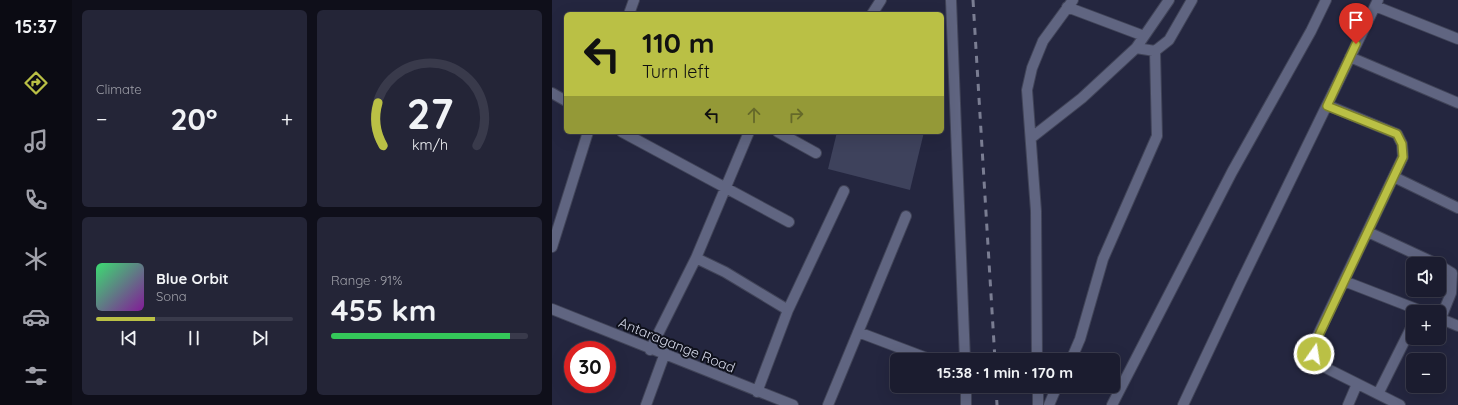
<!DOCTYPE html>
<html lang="en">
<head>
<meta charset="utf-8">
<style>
	body { margin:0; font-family:Quicksand,sans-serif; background:#242537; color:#f1f3f6; height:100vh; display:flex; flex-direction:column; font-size:15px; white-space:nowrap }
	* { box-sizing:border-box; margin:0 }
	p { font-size:13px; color:#a0a1aa }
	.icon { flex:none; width:22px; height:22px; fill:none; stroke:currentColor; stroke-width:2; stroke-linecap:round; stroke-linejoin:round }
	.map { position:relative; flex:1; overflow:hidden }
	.side { display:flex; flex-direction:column; gap:10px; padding:10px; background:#0f0f1a; width:480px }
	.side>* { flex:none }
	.banner { position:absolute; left:12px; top:12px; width:380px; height:122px; border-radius:6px; box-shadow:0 4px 16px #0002,0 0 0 1px #393a4b; background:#bac045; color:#111; overflow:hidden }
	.fabs { position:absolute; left:854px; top:257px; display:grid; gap:8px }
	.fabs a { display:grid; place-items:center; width:40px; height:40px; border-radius:6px; background:#1b1c2f; box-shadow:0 4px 16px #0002,0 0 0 1px #393a4b; font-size:20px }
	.speed { position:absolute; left:12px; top:341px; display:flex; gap:8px; font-size:20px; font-weight:700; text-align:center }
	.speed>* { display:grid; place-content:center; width:52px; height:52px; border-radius:50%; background:#1b1c2f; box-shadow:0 4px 16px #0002,0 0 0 1px #393a4b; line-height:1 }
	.speed .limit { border:6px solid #d22; background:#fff; color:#111 }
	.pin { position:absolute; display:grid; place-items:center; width:34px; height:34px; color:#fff; margin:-41px -17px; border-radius:50% 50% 50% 0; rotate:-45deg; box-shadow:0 0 4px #0007 }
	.pin .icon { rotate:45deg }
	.me { position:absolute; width:44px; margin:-22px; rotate:13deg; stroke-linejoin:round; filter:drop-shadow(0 0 3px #0008) }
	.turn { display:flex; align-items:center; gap:14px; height:84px; padding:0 12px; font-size:18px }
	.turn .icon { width:52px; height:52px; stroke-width:2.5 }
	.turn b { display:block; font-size:28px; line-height:34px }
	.lanes { display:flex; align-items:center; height:38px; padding:0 12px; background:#0003; justify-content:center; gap:20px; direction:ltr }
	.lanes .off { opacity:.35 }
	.big { font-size:30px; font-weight:800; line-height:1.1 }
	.side .tile { flex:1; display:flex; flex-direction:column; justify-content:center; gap:6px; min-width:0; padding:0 14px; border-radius:6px; background:#242537 }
	.side .dial { align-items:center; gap:0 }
	.dial svg { height:104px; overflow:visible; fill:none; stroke:#393a4b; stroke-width:7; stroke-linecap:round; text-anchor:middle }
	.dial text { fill:#f1f3f6; stroke:none }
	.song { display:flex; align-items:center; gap:12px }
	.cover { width:48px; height:48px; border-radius:6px; background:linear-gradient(135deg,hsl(140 70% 55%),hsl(290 70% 35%)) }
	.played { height:4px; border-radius:2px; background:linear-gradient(90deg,#bac045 30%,#393a4b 30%) }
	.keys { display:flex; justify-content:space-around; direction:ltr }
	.heat { display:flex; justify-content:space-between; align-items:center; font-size:22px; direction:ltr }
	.charge { height:6px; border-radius:3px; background:linear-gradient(90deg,#34c759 91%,#393a4b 0) }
	.side .tiles { flex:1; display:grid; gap:10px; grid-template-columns:repeat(2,1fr) }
	.trip { position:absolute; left:338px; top:353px; width:230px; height:40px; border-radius:6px; background:#1b1c2f; box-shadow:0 4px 16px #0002,0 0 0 1px #393a4b; font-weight:800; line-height:40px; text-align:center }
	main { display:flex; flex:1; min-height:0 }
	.menu { display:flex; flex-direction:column; width:72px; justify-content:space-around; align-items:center; background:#0b0b13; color:#a0a1aa }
	.menu .icon { width:28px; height:28px }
	.menu .on { color:#bac045 }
	.menu b { font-size:18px; color:#f1f3f6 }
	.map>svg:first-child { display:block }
</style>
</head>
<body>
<main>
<nav class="menu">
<b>15:37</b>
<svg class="icon on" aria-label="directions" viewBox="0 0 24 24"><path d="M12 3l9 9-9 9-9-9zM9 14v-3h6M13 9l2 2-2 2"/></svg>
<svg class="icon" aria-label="music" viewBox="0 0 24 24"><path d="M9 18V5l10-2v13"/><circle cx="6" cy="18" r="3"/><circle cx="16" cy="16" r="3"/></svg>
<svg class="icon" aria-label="phone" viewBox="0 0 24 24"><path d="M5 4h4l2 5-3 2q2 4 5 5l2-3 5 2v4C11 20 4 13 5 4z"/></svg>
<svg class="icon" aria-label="climate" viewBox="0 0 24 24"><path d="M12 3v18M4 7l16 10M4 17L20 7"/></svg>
<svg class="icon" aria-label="car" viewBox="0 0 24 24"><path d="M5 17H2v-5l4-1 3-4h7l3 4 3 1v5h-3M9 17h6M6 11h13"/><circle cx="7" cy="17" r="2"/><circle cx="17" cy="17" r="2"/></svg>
<svg class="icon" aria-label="filters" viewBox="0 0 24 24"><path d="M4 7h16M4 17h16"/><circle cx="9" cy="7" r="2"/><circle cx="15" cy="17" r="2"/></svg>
</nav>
<section class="side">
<div class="tiles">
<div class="tile"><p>Climate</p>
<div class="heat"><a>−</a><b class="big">20°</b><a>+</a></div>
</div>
<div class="tile dial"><svg viewBox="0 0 100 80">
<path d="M14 69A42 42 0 1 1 86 69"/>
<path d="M14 69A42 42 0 0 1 10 36" stroke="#bac045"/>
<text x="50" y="56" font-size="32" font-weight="700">27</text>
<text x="50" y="72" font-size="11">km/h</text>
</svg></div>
<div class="tile">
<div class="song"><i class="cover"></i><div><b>Blue Orbit</b><p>Sona</p></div></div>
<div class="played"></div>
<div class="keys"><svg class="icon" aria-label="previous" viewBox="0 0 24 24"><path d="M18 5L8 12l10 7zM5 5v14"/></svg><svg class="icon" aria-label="pause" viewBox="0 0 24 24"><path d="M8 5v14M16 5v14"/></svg><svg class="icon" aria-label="next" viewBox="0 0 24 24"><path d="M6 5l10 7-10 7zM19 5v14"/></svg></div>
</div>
<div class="tile"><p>Range · 91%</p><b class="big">455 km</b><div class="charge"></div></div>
</div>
</section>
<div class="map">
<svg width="906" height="405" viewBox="0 0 906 405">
	<rect width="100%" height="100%" fill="#24263f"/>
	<path fill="#3e425c" d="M285,132H372L358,190L276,169Z"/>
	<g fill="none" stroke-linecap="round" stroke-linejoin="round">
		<defs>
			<path id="minor" d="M399,0L413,360
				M823,6L906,39
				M515,7L592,36
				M77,14L82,0
				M320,14L329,0
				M584,48L603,51L617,40L640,0
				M798,57L906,103
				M0,93L14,101
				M775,105L845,134L850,144L851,157L765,337L762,354L768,365L848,405
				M70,132L237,222
				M197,132L144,258L173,272L236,310L205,392
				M226,132L264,153
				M479,138L530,98L584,48L617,0
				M842,177L906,208
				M816,232L885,264
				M0,247L36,132
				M887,265L900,273L899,293L889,318
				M792,281L872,312
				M0,309L241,405
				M236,310L292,191
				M887,318L906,326
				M306,332L380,360
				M98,350L144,258
				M485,360L484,211L475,90L480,68L491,41L521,0
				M519,360L528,339L551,259L605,136L603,51
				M414,386V405
				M486,386V405
				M826,394L861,324
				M94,405L113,353
				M276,405L354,216
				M497,405L505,386
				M560,405L680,172L759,31L774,0
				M631,405L688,284L826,0
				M796,405L805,384"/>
		</defs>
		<use href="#minor" stroke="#414458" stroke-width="12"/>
		<use href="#minor" stroke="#606581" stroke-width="10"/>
		<path stroke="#7a7d92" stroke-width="3" stroke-dasharray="7 7" stroke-linecap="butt" d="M421,0L443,360
			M444,386L445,405"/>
	</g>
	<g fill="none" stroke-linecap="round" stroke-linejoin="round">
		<defs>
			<path id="route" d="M762,354L766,337L851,157L850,144L845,134L775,106L804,44"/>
		</defs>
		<use href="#route" stroke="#797d2d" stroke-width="10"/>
		<use href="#route" stroke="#bac045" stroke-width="7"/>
	</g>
	<g text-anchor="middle" stroke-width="4" stroke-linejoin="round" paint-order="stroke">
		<g font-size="14" fill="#d6d9ea" stroke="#0f111c">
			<text transform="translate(125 345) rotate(22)" y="5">Antaragange Road</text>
		</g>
	</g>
</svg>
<div class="fabs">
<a><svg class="icon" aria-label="sound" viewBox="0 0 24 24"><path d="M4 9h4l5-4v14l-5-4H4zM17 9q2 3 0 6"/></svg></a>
<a>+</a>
<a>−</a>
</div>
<div class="speed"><div class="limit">30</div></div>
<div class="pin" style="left:804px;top:44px;background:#d93025"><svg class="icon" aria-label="arrive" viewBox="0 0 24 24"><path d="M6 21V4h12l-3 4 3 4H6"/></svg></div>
<svg class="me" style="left:762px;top:354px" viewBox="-20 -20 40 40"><circle r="17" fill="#bac045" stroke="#fff" stroke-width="3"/><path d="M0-11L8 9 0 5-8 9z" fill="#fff"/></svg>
<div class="trip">15:38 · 1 min · 170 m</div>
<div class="banner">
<div class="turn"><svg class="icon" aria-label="left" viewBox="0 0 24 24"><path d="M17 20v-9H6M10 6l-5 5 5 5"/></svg><div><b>110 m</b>Turn left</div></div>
<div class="lanes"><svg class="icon" aria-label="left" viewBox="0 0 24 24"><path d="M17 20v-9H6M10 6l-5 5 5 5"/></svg><svg class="icon off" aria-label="ahead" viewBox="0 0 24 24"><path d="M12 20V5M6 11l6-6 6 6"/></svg><svg class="icon off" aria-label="right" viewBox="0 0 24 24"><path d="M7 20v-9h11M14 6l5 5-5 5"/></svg></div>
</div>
</div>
</main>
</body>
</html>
